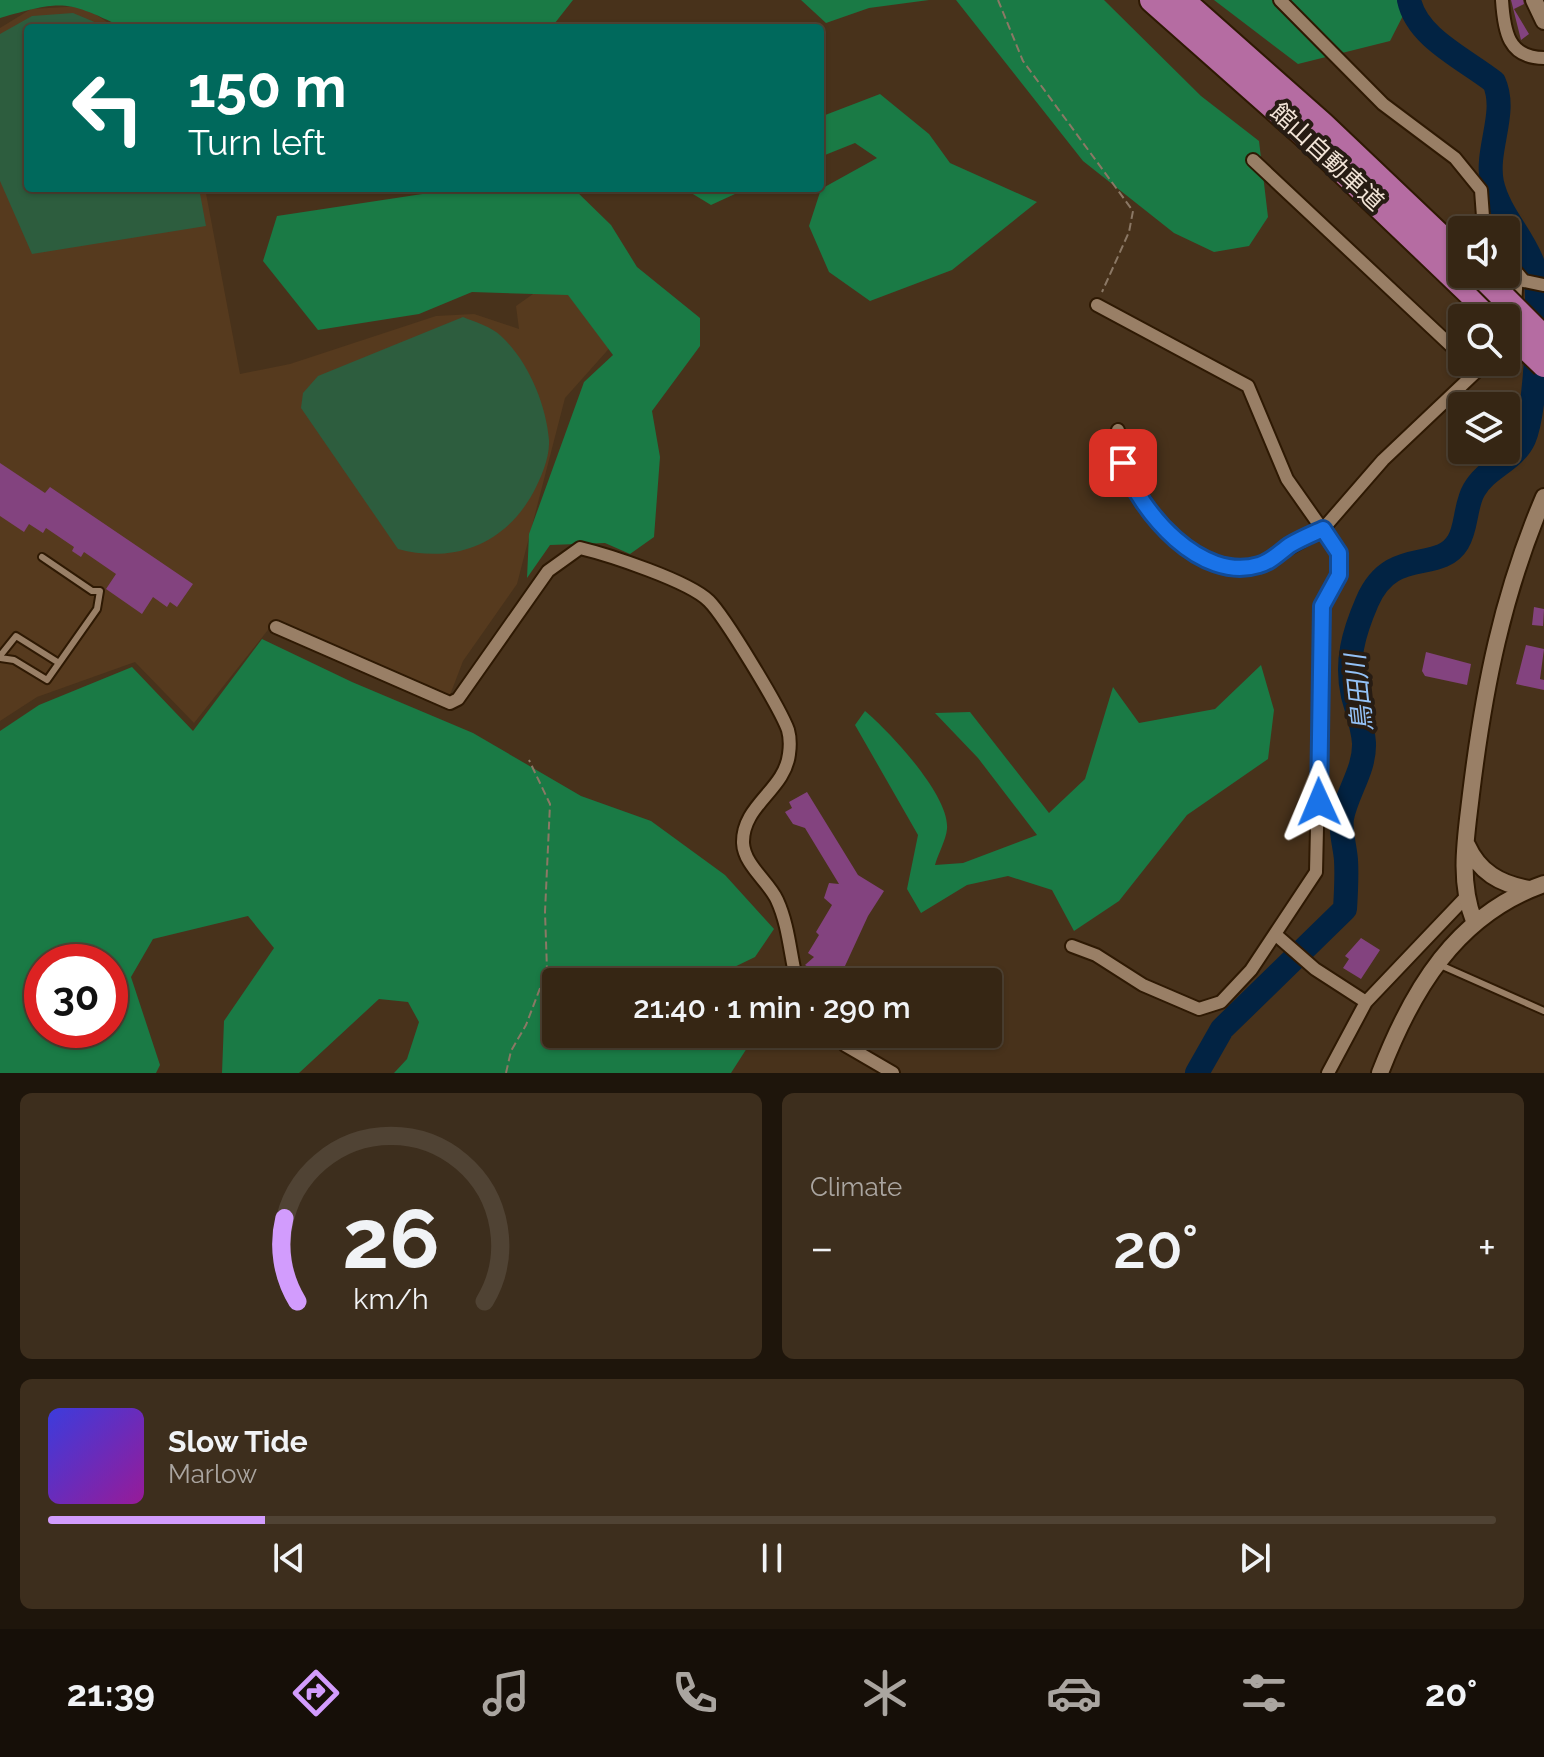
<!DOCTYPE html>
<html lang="en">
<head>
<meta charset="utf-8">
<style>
	body { margin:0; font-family:Raleway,"Noto Sans JP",sans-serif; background:#3d2e1d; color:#f1f3f6; height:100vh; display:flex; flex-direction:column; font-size:30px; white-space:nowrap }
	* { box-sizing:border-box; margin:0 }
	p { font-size:26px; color:#aaa5a0 }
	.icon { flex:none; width:44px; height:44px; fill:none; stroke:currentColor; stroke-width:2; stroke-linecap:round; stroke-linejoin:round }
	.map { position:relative; height:1073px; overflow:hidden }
	.side { display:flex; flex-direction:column; gap:20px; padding:20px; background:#1e150b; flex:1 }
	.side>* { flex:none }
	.top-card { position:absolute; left:24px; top:24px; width:800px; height:168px; border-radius:8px; box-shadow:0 2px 6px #0004,0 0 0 2px #504334; background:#00695c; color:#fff; overflow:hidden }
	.controls { position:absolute; left:1448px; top:216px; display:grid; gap:16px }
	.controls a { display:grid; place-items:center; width:72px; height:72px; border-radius:8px; background:#362614; box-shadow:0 2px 6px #0004,0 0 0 2px #504334; font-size:40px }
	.speed { position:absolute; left:24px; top:944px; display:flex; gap:16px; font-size:40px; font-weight:700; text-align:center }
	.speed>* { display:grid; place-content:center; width:104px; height:104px; border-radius:50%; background:#362614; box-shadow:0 2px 6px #0004,0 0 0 2px #504334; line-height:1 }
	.speed .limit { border:12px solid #d22; background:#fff; color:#111 }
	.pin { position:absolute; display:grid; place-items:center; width:68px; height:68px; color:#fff; margin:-34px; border-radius:16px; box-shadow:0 4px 12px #0006 }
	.me { position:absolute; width:88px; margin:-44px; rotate:359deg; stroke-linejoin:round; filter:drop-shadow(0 0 6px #0008) }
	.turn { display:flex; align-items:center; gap:28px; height:168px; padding:0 32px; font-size:36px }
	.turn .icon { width:104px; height:104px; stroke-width:2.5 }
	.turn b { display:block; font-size:56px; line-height:68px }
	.big { font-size:60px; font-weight:600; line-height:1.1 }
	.side .card { flex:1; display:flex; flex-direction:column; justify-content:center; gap:12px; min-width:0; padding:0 28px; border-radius:12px; background:#3d2e1d }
	.side .dial { align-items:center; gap:0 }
	.dial svg { height:208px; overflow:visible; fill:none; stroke:#504334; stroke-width:7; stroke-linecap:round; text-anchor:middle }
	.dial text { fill:#f1f3f6; stroke:none }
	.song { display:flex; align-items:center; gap:24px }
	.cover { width:96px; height:96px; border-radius:12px; background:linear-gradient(135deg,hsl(240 70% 55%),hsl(300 70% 35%)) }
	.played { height:8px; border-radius:4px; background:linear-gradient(90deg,#d29cfd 15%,#504334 15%) }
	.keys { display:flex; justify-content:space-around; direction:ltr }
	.heat { display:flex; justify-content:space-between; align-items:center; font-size:44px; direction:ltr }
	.side .tiles { flex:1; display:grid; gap:20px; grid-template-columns:1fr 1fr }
	.card:last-child { grid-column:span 2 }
	.trip { position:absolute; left:542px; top:968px; width:460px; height:80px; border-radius:8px; background:#362614; box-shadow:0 2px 6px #0004,0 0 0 2px #504334; font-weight:600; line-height:80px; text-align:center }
	.dock { display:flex; height:128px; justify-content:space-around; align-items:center; background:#160f08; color:#aaa5a0 }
	.dock .icon { width:56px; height:56px }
	.dock .on { color:#d29cfd }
	.dock b { font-size:36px; color:#f1f3f6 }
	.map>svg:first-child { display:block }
</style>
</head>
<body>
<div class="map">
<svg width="1544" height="1073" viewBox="0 0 1544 1073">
	<rect width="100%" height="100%" fill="#48321b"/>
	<path fill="#563a1e" d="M83,6L116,28H28V188H205L240,374L290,364L436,316L474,314L519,329L516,306L560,275L614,343L565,398L517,584L463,661L450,695L275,621L194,723L135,662L37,697L0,721V28L31,9Z"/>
	<path fill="#2d5d3e" d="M73,13L109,28H28V188H199L206,226L32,254L0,181V34L32,16Z
		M463,317C475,322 492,327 501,336C528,361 546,404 549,440C550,457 541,478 533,493C505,544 454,564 398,549L301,408L303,393L318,376Z"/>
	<path fill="#1a7a45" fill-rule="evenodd" d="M0,0H573L551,28H124C66,0 63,0 0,18Z
		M801,0H929L869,8L826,23Z
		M956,0H1104L1201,96L1259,141L1268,217L1249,246L1214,252L1174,233L1083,161Z
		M1214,0H1411L1390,41L1298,64Z
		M880,94L929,134L950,163L1037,202L952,270L870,301L829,272L809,226L821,189L877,158L855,143L820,157V117Z
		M462,188H573L611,225L637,267L700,318V346L652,411L660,457L654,537L630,554L605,543L550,545L527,578L529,534L584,382L613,355L568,295L472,292L419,314L318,330L263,261L277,216Z
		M683,188H748L711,205Z
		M262,639L352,682L473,733L581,796L651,821L725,875L774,929L755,957L722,973L726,982H556V1034H747V1048L731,1073H394L407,1059L419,1022L408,1002L379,999L299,1073H222L224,1021L274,948L248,916L153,939L131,977L160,1065L156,1073H0V731L39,705L132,667L193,731ZM42,962H110V1030H42Z
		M1261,665L1274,710L1268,759L1187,815L1119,901L1074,931L1052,890L1008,876L967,885L921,913L907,889L918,835L855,725L865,711C890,732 950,796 947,829C946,840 938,854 935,865L963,863L1037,835L978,758L935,713L970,712L1049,813L1085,779L1113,687L1139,723L1215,709Z"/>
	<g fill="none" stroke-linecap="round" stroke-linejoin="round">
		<path stroke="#022343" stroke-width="24" d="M1197,1073L1222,1029L1345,909C1346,893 1347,876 1346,860C1345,846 1340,832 1342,818C1347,792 1365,770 1364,743C1363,727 1357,711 1353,696C1345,662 1354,632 1367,602C1391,545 1439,574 1458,542C1467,528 1465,505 1474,490C1486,468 1514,461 1524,439C1536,412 1542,292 1533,264C1523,236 1499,214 1492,183C1485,149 1508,113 1494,82C1465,59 1417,38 1409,0"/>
	</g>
	<path fill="#83437f" d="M1511,0H1523L1524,4L1514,9L1529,34L1521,40Z
		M0,463L45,493L50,487L193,584L177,607L170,602L167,607L153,597L142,614L106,589L116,574L84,552L81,557L72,551L74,547L46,528L43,533L29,524L24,532L0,516Z
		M1534,607L1544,609L1543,626L1532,625Z
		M1526,645L1544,649L1540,679L1544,680V690L1516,684Z
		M1426,652L1471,664L1467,685L1425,676L1422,671Z
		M807,792L858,875L884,891L868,916L839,979L835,977L833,982L805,965L814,957L808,953L819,935L816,932L832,905L824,898L829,883L839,884L805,828L793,824L785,812L792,808L789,802Z
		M1361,938L1380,950L1361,979L1343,968L1349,959L1345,956Z"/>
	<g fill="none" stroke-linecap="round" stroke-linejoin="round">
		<defs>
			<path id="service" d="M0,656L16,636L59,663L97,609L100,591H92L42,557
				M0,658L14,660L47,680L59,663
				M1438,964L1544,1011"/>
			<path id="minor" d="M1280,0L1383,104L1455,158L1481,190L1484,230
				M1502,0C1504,31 1508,58 1544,58
				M1253,160L1462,356
				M1506,260L1524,281L1544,285
				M1515,305L1517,273
				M1118,430L1127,474L1160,524L1175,539L1209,562L1230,567L1257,566L1323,529L1383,460L1477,371L1492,362
				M276,627L450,703L458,699L548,571L580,548C609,555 689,581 709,601C725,617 780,708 788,730C790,737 790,747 789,754C785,790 742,805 743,843C744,865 769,882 777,900C789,926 790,955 797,982
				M1275,934L1315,969L1366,1002L1465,898
				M1072,946L1096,955L1143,985L1199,1009L1221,1002L1251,970L1316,872L1322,606L1339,575V553L1287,479L1248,386L1097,305
				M836,1034L845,1045L893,1073
				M1328,1073L1366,1002"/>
			<path id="tertiary" d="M1534,0L1544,21
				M1467,845C1479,872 1500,884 1529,889
				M1474,921C1458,879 1466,838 1471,794C1484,687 1502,596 1544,497
				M1380,1073C1412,990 1456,915 1544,884"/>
			<path id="motorway" d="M1152,0L1309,139L1496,318
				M1182,0L1322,124L1462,257"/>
		</defs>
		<use href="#service" stroke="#2e1903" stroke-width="10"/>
		<use href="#minor" stroke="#2e1903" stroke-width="16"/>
		<use href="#tertiary" stroke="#2e1903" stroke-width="20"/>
		<use href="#motorway" stroke="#2e1903" stroke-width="28"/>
		<path stroke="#8b7865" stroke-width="2" stroke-dasharray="8 4" stroke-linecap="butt" d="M998,0L1023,61L1133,211L1129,232L1102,292
			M506,1073L511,1051L526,1025L547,970L545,912L550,804L529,760"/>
		<use href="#service" stroke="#997f66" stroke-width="6"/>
		<use href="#minor" stroke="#997f66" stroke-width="12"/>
		<use href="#tertiary" stroke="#997f66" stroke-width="16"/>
		<use href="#motorway" stroke="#b56ca2" stroke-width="24"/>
		<defs>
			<path id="motorway-bridge" d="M1485,279L1544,338
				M1506,328L1544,365"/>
		</defs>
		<use href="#motorway-bridge" stroke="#2e1903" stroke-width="28" stroke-linecap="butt"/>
		<use href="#motorway-bridge" stroke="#b56ca2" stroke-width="24"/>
	</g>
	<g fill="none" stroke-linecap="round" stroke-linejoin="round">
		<defs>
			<path id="route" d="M1123,463C1140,512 1201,583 1259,565C1271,562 1280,552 1290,545C1300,539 1312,534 1323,529L1339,553V575L1322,606L1319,802"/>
		</defs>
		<use href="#route" stroke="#114b97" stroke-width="20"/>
		<use href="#route" stroke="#1a73e8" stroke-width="14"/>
	</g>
	<g text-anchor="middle" stroke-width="8" stroke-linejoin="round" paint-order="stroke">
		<g font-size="24" fill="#f2e4d7" stroke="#271c13">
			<text transform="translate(1327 157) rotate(43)" y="8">館山自動車道</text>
		</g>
		<g font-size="26" font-style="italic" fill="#94c2f7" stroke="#271c13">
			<text transform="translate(1359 693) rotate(-96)" y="9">鳥田川</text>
		</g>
	</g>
</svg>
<div class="controls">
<a><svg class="icon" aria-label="sound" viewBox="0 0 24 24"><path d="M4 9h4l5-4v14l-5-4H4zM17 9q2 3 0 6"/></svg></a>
<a><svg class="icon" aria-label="search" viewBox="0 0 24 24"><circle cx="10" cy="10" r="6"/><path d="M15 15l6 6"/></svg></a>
<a><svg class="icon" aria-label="layers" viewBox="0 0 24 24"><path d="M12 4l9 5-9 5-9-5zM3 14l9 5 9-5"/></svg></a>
</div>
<div class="speed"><div class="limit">30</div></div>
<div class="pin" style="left:1123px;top:463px;background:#d93025"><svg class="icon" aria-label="arrive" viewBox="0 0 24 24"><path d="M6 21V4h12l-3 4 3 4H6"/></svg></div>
<svg class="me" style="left:1319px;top:802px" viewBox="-20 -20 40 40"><path d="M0-17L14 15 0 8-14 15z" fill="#1a73e8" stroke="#fff" stroke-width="4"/></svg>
<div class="trip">21:40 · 1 min · 290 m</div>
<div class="top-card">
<div class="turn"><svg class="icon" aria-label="left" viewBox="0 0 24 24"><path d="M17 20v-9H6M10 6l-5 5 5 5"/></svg><div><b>150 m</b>Turn left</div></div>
</div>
</div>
<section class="side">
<div class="tiles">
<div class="card dial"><svg viewBox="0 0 100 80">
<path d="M14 69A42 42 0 1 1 86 69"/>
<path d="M14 69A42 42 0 0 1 9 37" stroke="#d29cfd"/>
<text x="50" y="56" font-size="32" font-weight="700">26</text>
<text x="50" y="72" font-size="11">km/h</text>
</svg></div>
<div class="card"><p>Climate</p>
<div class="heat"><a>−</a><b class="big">20°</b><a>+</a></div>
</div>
<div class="card">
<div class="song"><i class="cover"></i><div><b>Slow Tide</b><p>Marlow</p></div></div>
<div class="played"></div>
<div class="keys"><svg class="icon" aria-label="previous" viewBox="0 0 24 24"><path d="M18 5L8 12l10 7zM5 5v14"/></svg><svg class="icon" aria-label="pause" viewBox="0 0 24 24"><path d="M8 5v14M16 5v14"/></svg><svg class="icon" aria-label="next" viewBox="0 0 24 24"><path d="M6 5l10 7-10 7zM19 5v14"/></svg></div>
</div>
</div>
</section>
<nav class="dock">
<b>21:39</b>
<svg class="icon on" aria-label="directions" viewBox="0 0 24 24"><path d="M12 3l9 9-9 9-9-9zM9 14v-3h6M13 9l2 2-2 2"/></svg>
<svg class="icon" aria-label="music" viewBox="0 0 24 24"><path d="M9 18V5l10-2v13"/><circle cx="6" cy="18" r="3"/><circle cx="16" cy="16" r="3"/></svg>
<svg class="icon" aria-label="phone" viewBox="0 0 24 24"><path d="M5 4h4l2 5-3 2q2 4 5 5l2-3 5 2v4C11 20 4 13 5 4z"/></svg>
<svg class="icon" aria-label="climate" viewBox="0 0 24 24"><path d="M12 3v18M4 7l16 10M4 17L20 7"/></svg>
<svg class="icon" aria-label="car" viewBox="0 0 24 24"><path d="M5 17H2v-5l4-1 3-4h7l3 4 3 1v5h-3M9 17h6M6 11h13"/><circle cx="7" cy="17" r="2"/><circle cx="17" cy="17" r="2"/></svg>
<svg class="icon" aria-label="filters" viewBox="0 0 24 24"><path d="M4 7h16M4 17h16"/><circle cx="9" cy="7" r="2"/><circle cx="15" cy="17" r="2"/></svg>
<b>20°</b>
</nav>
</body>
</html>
